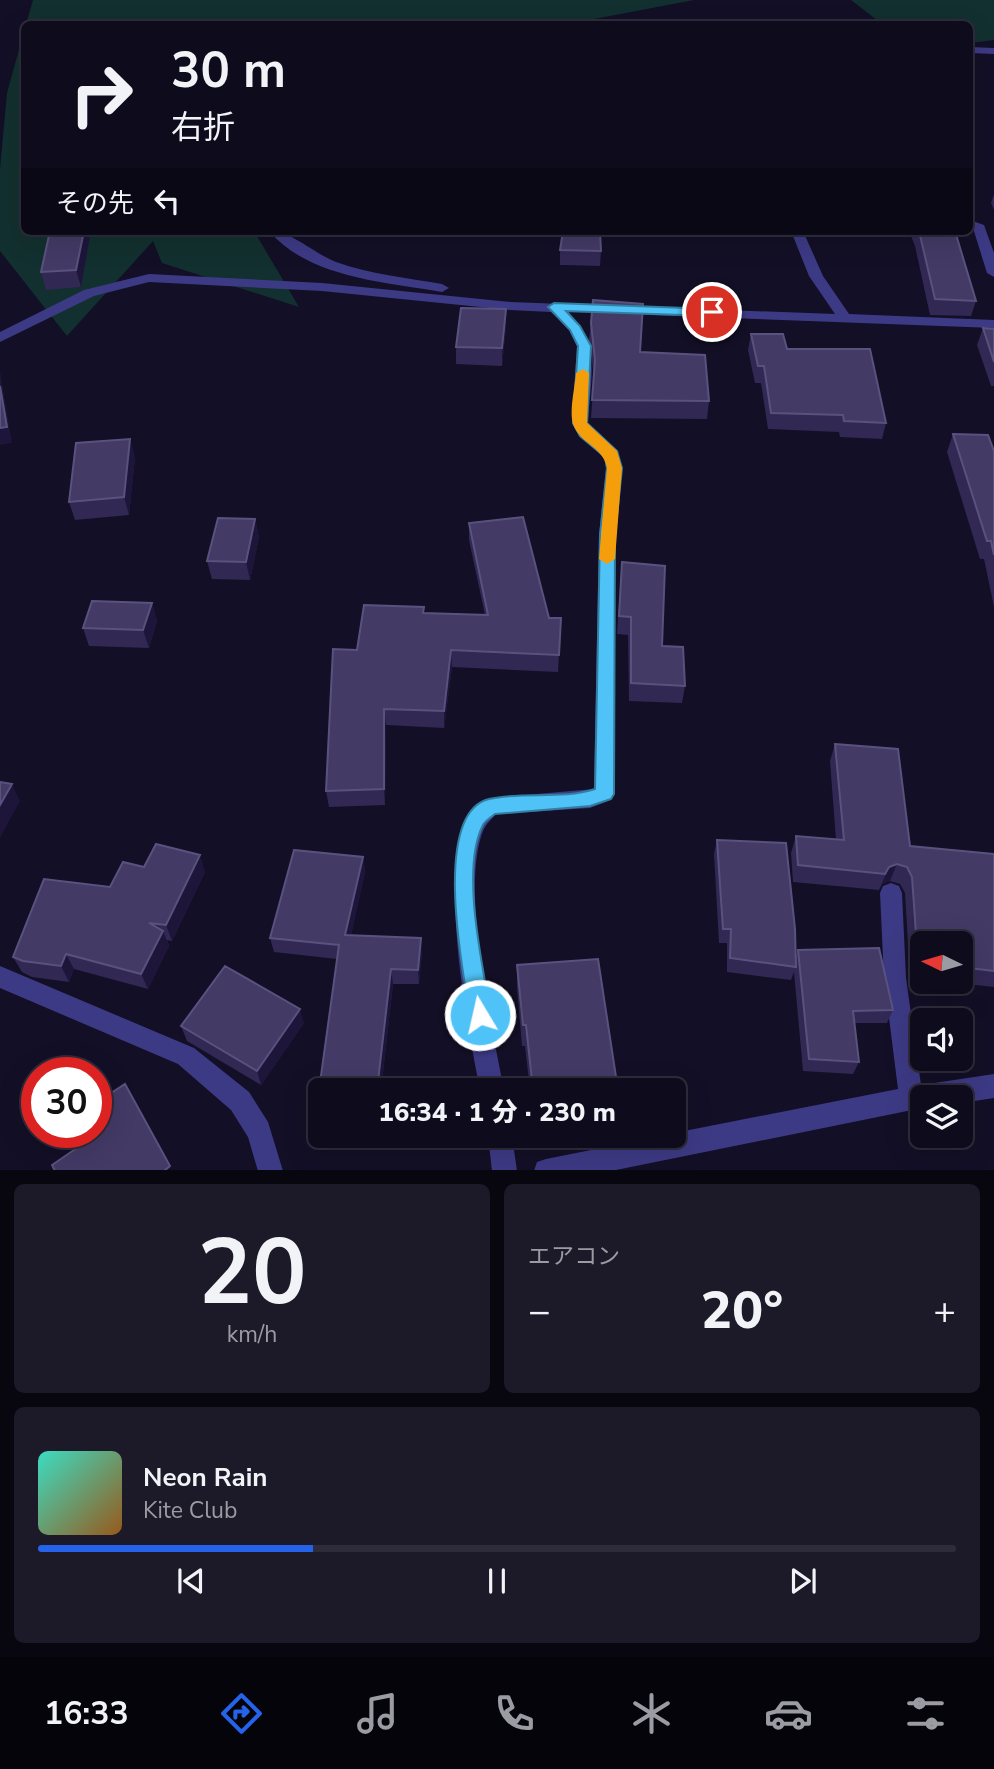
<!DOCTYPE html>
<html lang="ja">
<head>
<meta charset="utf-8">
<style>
	body { margin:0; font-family:"Nunito Sans","Noto Sans JP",sans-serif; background:#1c1929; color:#f1f3f6; height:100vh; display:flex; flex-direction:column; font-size:26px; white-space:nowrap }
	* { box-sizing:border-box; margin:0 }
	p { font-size:23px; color:#9b9ba3 }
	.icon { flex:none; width:38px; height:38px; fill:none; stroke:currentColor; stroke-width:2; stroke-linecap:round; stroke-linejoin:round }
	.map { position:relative; height:1170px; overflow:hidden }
	.drawer { display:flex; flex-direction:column; gap:14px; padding:14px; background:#08060f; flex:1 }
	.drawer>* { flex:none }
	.guide { position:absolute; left:21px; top:21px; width:952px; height:214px; border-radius:10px; box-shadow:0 7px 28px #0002,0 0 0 2px #2e2b3b; background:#0e0b1c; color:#f1f3f6; overflow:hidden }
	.needle { width:46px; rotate:275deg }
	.tools { position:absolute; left:910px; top:931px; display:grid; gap:14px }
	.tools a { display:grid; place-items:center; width:63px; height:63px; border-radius:10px; background:#0e0b1c; box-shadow:0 7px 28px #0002,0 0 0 2px #2e2b3b; font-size:35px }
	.speed { position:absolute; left:21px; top:1057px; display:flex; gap:14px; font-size:35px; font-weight:700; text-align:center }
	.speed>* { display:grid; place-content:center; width:91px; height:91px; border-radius:50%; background:#0e0b1c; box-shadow:0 7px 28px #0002,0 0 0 2px #2e2b3b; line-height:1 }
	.speed .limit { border:10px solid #d22; background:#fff; color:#111 }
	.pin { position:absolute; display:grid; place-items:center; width:60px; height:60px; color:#fff; margin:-30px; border:4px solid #fff; border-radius:50%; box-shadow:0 2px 7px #0007 }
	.me { position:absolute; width:77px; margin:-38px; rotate:351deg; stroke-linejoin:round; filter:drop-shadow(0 0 5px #0008) }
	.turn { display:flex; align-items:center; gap:24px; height:147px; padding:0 35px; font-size:32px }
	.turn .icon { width:91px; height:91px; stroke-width:2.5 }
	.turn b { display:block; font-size:49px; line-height:60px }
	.then { display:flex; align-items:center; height:66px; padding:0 35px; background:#0003; gap:14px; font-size:26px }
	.big { font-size:52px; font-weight:800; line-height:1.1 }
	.drawer .widget { flex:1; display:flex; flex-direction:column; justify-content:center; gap:10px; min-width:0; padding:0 24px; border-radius:10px; background:#1c1929 }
	.drawer .dial { align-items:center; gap:0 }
	.dial b { font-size:91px; line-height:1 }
	.song { display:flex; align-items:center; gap:21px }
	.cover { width:84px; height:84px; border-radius:10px; background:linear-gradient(135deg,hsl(170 70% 55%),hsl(30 70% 35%)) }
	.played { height:7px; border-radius:4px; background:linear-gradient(90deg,#2563eb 30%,#2e2b3b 30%) }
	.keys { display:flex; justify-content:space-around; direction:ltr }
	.heat { display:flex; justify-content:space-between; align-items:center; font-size:38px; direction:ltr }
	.drawer .tiles { flex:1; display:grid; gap:14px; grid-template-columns:1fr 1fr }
	.widget:last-child { grid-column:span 2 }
	.trip { position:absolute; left:308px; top:1078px; width:378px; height:70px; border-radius:10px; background:#0e0b1c; box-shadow:0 7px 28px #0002,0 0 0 2px #2e2b3b; font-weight:800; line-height:70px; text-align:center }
	.dock { display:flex; height:112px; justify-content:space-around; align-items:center; background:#06040b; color:#9b9ba3 }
	.dock .icon { width:49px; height:49px }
	.dock .on { color:#2563eb }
	.dock b { font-size:32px; color:#f1f3f6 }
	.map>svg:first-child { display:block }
</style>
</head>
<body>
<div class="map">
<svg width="994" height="1171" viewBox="0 0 994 1171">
	<rect width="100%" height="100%" fill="#130f26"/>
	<path fill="#12302f" d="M33,0H694L568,24H26Z
		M851,0H994V40L970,43V24H882Z
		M24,31V231H254L299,307L162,263L153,241L67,336L0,251V169L7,93Z"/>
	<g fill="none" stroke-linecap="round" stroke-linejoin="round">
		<path fill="#3d3a85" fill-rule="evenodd" d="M970,47L994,48V54L970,53Z
			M970,220L984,225L994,253V277L987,273L973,228H970Z
			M269,231C292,231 313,253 336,262C370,274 407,278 442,284L449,288L442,292C385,282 309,278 269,231Z
			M791,231H803L823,276L849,314L994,320V328L568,312C602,345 590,379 588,423L618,451L622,468L615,535L614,794L611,800L590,808L496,814C492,819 486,824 483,831C460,889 492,1027 504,1090H480C470,1037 424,822 490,798L594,789L599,535L606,468L604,457L580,436L572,423L577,346L570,330L551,312L510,310L322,291L149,282L94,296L0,342V332L84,290L149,274L322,283L510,302L835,314L809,276Z
			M891,883L899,886L902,893L906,978L921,1085L994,1074V1098L961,1103V1097H922V1108L611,1171H534L537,1162L546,1159L661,1136H674V1133L898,1089L884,978L880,893L883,886Z
			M0,966L194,1048L249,1092L268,1122L283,1171H258L248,1137L231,1110L178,1064L0,988Z
			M488,1136H512L517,1171H492Z"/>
	</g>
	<path fill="#312854" d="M994,194V210L991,203Z
		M50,231H91L81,287L46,290L41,272Z
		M909,231H955L976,301L971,316L930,315L915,246Z
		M560,250L601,251L600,266L560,265Z
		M591,323L640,352L709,401L707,419L591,418L594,377L589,340Z
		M506,327L502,366L456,364V347Z
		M983,328L994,329V386H991L977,345Z
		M751,334L787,349L886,423L882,439L840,437L839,432L768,429L761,383H755L748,350Z
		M953,434L994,451V607L984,559H980L947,452Z
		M135,457L129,515L75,520L69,502Z
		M255,519L259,537L250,580L212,579L207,561Z
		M469,523L549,618H561L558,672L452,667L444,728L386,725L385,805L329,807L326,791L357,650L424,607V613L485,615L469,540Z
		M622,562L662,646L685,686L682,703L629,701L628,635L617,634Z
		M152,603L157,621L149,648L89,646L83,628Z
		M835,744L910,846L994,854V987L948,982H961V943H922V979L910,977L905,893L900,884L890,881L882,884L879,890L793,882L791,853L796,836L836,840L830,761Z
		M717,840L796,956L798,950L893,1010L887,1023H854L859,1062L853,1074L803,1071L794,972L791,980L727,972V943H719L714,854Z
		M363,857L365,872L351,935L422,952L419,984H393L381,1090H320V1124H319L316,1112L337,959L274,952L270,938Z
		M144,867L205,872L172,941L167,940L169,946L148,989L74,969L69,982L32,977L22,972L13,957L110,887Z
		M517,965L618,1090H530L525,1046H522L517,987Z
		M304,1023L261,1085L187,1041L181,1026Z
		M534,1136H578L535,1140Z"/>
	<path fill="#1d163a" d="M84,231H91L81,287L76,270Z
		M506,309V327L502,366V348Z
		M0,371L12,443L0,445Z
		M130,439L135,457L129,515L124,497Z
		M255,519L259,537L250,580L246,562Z
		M152,603L157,621L149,648L143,630Z
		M451,650L452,667L444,728V711Z
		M384,709L386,725L385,805L384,789Z
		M12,784L20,801L0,838V805Z
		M200,855L205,872L172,941L166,925Z
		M363,857L365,872L348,950L345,935Z
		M897,864L890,881L882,884L879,890L889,867Z
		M163,931L169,946L148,989L141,974Z
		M421,938L422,952L419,984L418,970Z
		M66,954L74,969L69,982L61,966Z
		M391,969L393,984L381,1090H377Z
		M300,1009L304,1023L261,1085L257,1071Z"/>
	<path fill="#433a66" stroke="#5a527e" stroke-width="2" d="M50,231H84L76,270L41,272Z
		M563,231H600L601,251L560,250Z
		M919,231H955L976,301L935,299Z
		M593,300L643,304L640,352L705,355L709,401L592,400L595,360L591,323Z
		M461,308L506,309L502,348L456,347Z
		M983,328L994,329V362Z
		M751,334H783L787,349H870L886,423L844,421L843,415L771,413L764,366H758Z
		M0,386L7,427L0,428Z
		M953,434L988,435L994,451V555L991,541H987Z
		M130,439L124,497L69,502L76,443Z
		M523,517L549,618H561L559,655L451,650L444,711L384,709V789L326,791L333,649L357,650L364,605L424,607L423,613L488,615L469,523Z
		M218,518L255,519L246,562L207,561Z
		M622,562L665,566L662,646L683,647L685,686L631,683V617L619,616Z
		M92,601L152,603L143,630L83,628Z
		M835,744L898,749L910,846L994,854V971L961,967V943H922V962H918L912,877L907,867L897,864L889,867L885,874L798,865L796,836L844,840Z
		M0,782L12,784L0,805Z
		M717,840L786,843L795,929L796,967L730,958L731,929H723Z
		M156,844L200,855L166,925L149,923L163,931L141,974L66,954L61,966L23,961L13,957L44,879L110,887L123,862L144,867Z
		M294,850L363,857L345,935L421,938L418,970L391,969L377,1090H320V1112H316L339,945L270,938Z
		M879,948L893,1010L853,1011L859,1062L809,1059L798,950Z
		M598,959L618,1090H533L526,1025H523L517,965Z
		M225,966L300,1009L257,1071L181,1026Z
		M125,1084L170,1166L164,1171H55L52,1165L106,1128L96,1109V1103Z"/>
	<path fill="#4fc3f7" stroke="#337fa1" stroke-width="2" d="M554,303L712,309L719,312L712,316L566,311L580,326L591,346L587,423L617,451L622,468L615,535L614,794L611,799L590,806L495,814C491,817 485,821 483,825C460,869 483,967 491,1015L488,1022L480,1025L473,1022L470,1015C463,973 431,813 489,799C523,791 562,800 595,789L600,535L607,468L605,457L580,436L573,423L578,346L570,330L548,307Z"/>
	<path fill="#f59e0b" d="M583,369L589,373L587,423L617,451L622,468L615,559L607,564L599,559L607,468C603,446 580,444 573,424C569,411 575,387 576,373Z"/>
</svg>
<div class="tools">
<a><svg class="needle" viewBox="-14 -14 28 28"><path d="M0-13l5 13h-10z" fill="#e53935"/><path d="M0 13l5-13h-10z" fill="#9b9ba3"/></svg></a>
<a><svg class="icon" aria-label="sound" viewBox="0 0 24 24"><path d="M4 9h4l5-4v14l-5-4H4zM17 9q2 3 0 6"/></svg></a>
<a><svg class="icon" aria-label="layers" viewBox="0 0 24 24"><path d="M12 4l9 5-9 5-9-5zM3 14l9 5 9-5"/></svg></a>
</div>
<div class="speed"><div class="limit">30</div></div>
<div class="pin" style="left:712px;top:312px;background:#d93025"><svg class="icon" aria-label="arrive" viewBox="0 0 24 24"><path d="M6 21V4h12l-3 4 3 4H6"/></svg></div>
<svg class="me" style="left:480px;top:1015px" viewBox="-20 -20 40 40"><circle r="17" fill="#4fc3f7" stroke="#fff" stroke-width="3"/><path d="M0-11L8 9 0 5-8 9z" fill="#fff"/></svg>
<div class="trip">16:34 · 1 分 · 230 m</div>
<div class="guide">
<div class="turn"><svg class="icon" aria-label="right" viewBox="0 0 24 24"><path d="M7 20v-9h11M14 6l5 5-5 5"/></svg><div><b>30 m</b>右折</div></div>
<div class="then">その先<svg class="icon" aria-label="left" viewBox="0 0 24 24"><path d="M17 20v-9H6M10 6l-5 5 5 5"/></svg></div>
</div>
</div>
<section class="drawer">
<div class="tiles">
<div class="widget dial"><b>20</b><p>km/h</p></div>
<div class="widget"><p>エアコン</p>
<div class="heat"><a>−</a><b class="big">20°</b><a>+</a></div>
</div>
<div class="widget">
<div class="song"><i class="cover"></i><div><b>Neon Rain</b><p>Kite Club</p></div></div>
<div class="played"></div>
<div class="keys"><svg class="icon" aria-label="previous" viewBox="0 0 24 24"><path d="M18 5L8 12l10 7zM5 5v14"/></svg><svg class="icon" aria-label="pause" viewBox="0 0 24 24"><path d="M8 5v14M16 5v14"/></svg><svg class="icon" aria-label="next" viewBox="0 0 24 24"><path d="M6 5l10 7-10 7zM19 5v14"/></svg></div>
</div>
</div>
</section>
<nav class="dock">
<b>16:33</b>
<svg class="icon on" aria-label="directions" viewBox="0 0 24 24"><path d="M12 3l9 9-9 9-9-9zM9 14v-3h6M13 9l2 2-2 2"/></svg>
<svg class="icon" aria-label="music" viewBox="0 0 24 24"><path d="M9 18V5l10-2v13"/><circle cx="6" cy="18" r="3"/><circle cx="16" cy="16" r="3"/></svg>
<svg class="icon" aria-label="phone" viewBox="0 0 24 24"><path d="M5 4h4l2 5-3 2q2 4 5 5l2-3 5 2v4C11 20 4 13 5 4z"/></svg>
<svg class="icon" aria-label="climate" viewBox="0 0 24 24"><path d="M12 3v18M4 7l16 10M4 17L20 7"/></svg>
<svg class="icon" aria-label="car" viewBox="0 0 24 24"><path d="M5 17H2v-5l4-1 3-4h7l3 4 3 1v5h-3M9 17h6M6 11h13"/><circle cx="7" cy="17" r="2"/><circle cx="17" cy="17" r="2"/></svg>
<svg class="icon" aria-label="filters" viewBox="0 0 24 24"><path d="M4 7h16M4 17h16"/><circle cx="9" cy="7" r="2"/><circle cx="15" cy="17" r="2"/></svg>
</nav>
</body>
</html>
